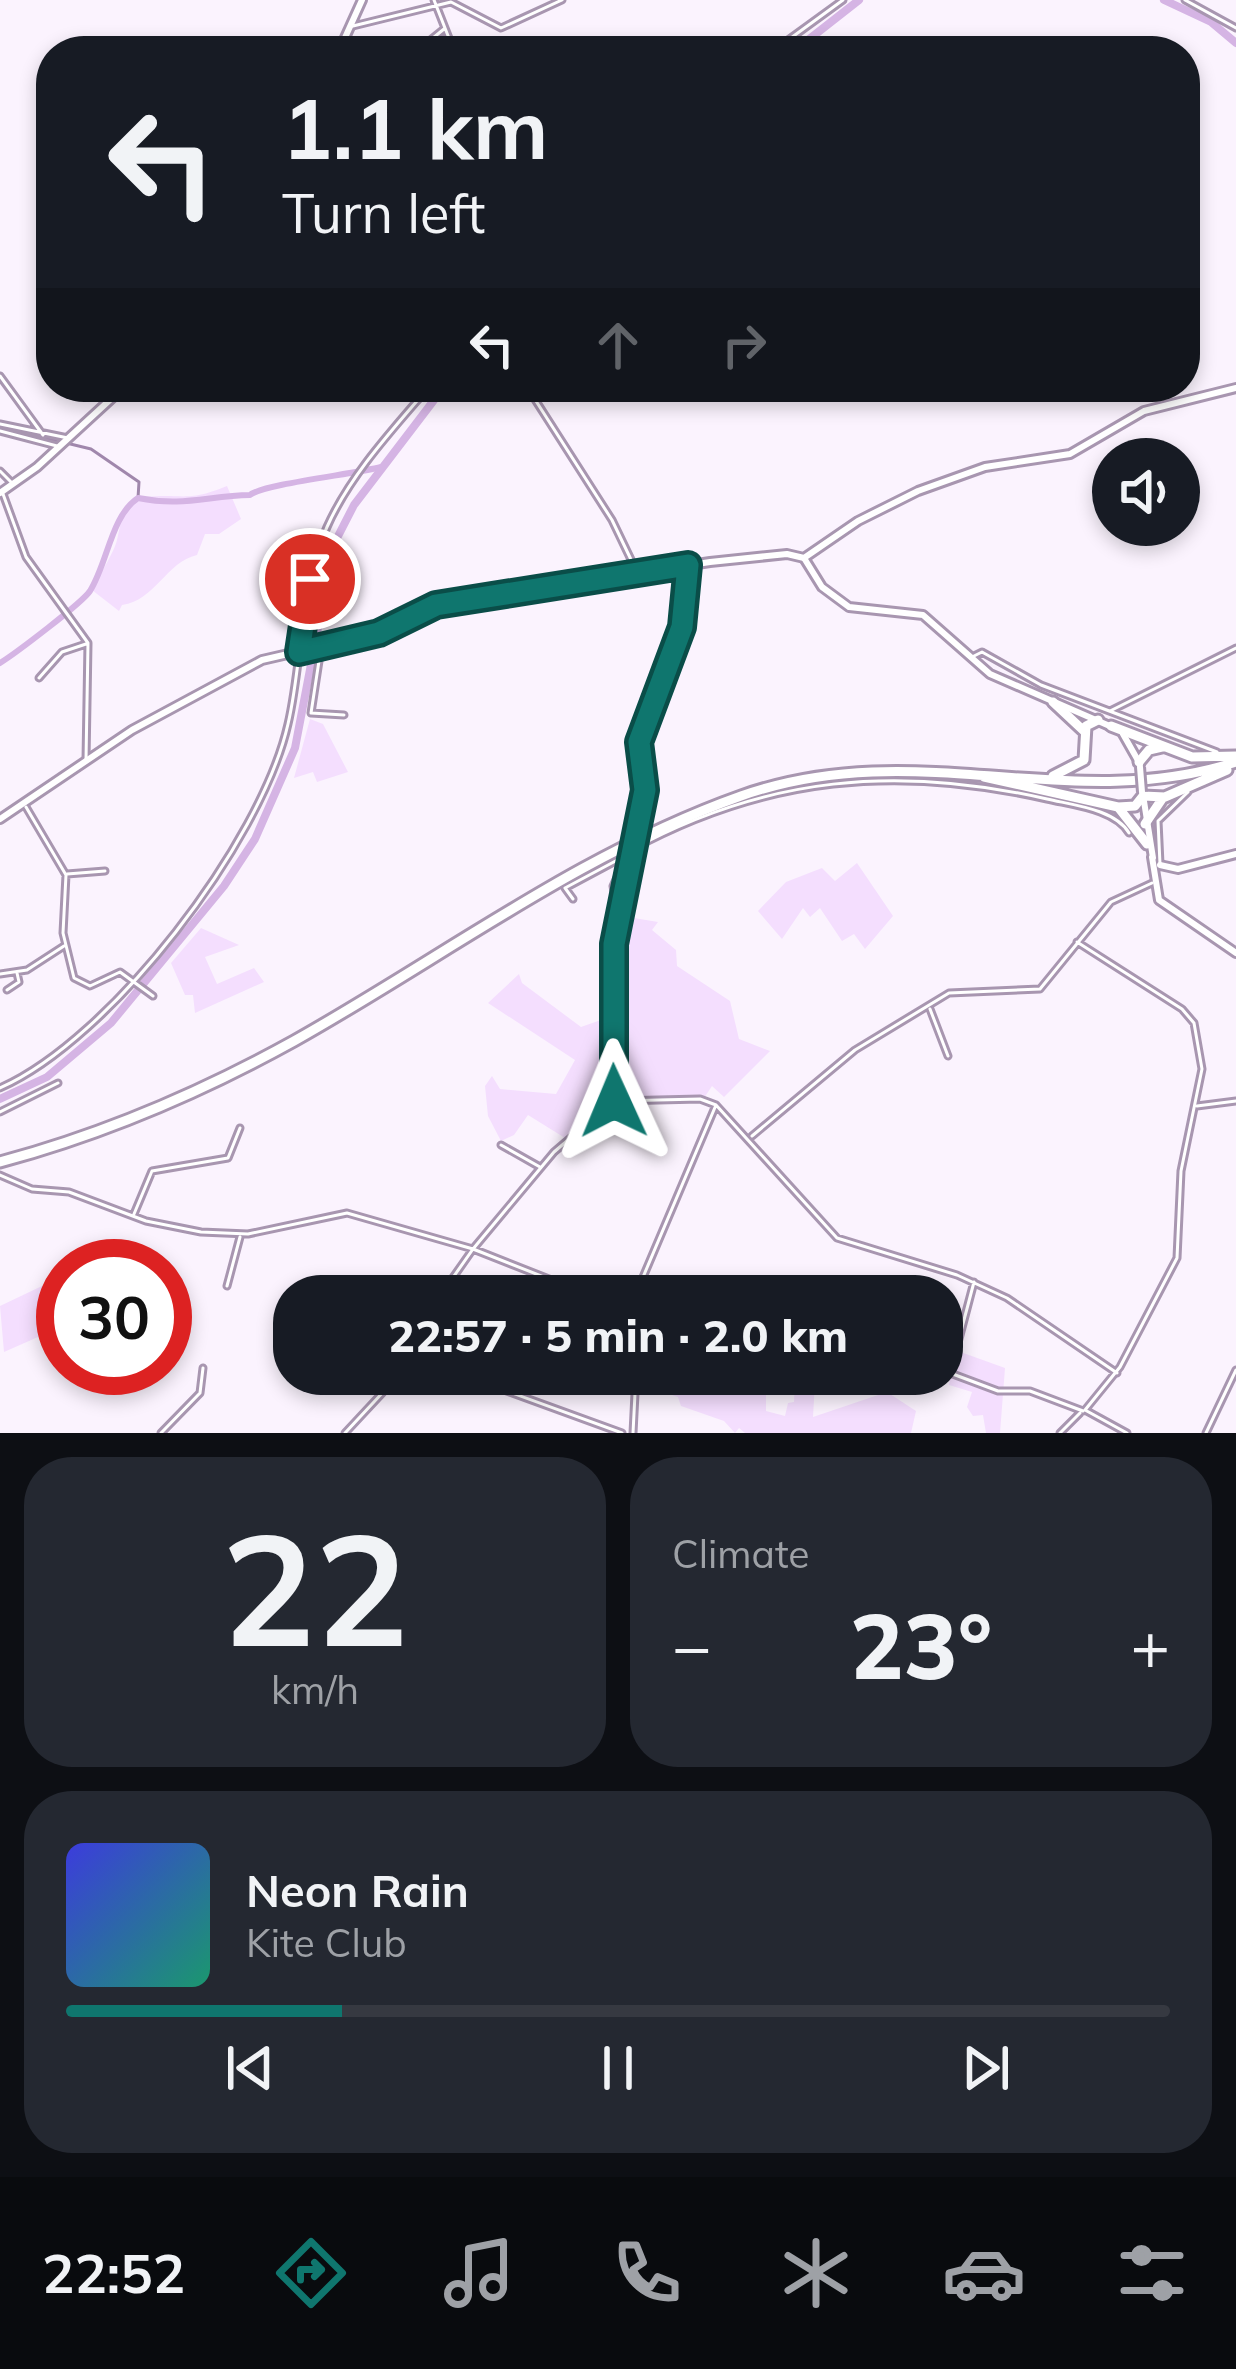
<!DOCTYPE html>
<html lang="en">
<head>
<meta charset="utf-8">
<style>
	body { margin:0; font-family:Mulish,sans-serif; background:#242831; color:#f1f3f6; height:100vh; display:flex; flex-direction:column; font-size:45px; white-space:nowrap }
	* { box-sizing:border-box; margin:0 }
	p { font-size:39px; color:#9ea1a6 }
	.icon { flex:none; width:66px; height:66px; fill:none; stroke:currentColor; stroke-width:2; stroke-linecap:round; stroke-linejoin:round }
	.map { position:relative; height:1433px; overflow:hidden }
	.side { display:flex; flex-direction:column; gap:24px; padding:24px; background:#0d0f14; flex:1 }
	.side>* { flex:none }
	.guide { position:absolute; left:36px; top:36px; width:1164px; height:366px; border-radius:48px; box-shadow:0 6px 18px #0003; background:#171b24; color:#f1f3f6; overflow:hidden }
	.fabs { position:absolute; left:1092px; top:438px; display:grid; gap:24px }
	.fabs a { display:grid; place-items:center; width:108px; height:108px; border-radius:50%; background:#171b24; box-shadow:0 6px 18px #0003; font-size:60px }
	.speed { position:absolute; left:36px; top:1239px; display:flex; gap:24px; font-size:60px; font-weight:700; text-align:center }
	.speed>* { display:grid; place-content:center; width:156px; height:156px; border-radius:50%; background:#171b24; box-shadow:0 6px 18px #0003; line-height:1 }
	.speed .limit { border:18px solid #d22; background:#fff; color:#111 }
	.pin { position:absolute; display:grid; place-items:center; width:102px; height:102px; color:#fff; margin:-51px; border:6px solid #fff; border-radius:50%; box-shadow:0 3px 12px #0007 }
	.me { position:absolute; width:132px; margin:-66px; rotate:359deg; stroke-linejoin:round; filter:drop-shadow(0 0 9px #0008) }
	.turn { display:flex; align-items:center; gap:42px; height:252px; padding:0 48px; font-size:54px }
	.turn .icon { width:156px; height:156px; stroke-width:2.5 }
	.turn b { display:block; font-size:84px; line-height:102px }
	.lanes { display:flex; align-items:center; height:114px; padding:0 48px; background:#0003; justify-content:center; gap:60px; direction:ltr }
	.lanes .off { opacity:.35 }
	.big { font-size:90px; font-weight:800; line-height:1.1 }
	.side .card { flex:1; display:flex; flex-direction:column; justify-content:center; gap:18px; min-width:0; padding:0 42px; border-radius:48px; background:#242831 }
	.side .dial { align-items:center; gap:0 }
	.dial b { font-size:156px; line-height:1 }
	.song { display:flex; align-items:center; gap:36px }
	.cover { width:144px; height:144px; border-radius:18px; background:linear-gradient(135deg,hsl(240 70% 55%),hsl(160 70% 35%)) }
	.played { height:12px; border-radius:6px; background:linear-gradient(90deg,#0f766e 25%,#363941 25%) }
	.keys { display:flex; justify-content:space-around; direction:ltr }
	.heat { display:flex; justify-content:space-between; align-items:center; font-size:66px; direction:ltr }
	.side .tiles { flex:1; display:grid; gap:24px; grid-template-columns:1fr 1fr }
	.card:last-child { grid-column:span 2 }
	.trip { position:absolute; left:273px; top:1275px; width:690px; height:120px; border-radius:48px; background:#171b24; box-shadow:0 6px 18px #0003; font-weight:800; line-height:120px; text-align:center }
	.menu { display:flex; height:192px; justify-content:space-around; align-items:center; background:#090b0e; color:#9ea1a6 }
	.menu .icon { width:84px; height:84px }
	.menu .current { color:#0f766e }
	.menu b { font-size:54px; color:#f1f3f6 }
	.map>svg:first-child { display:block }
</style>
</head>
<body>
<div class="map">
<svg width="1236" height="1433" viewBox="0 0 1236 1433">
	<rect width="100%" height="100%" fill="#fbf3fe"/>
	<path fill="#f4defe" d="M227,486L241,519L219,534H205L197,555C166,562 156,600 122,605L119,611L92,590C99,575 114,553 117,540C121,524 122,499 145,497C183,493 186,503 227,486Z
		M310,719L323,724L348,772L317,782L313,772L294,778Z
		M857,863L893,916L865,949L854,934L842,941L820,908L810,917L803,908L782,939L758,911L786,882L822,868L835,881Z
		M622,916L658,922L652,930L676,950L677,966L730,1001L739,1039L770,1051L724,1097L712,1086L704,1098L615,1096L616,948Z
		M201,928L239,945L205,957L217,984L254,968L264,982L195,1013L193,995H185L171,963Z
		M519,974L522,983L581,1027L612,1016L613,1100L565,1138L528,1115L514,1135L501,1141L488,1116L485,1086L492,1076L500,1089L556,1094L575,1060L488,1003Z
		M63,1276V1353L38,1337L4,1352L0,1306Z
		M955,1350L1005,1368L1000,1433H986L983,1415L973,1416L967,1407L972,1392L949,1385Z
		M718,1374H766V1411L785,1416L788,1403L794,1402L795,1378L815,1382L813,1417L887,1392L916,1411L911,1433H745L739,1428L735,1433L724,1421L681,1406L678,1397L657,1390L662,1380L686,1388L710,1384Z"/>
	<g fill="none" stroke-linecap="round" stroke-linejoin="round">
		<path stroke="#a087ac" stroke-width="3" d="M0,427L91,449L139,482L138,498"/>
		<path stroke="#d5b4e4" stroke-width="6" d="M0,663C16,653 82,603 90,591C108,562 111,516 138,498C183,507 207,496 250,495C263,484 355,474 381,467"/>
		<path stroke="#d5b4e4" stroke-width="8" d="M1164,0L1211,22L1236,43
			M794,51L859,0
			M0,1099L47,1077L111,1023L224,886L255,839L295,748L334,544L354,505L444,387"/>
		<defs>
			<path id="minor" d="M434,0L454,51
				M1185,0L1236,28
				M353,26L451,2L501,28L562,0
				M386,51L428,42L444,29
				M773,51L843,0
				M0,376L43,435
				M527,387L612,520L636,570
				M0,424L68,438
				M0,431L57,446
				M0,471L12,483
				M3,494L26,557L88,643L86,760
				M321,648L311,713L344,715
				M974,656L982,652L1041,685L1217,752
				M39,678L62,652L86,644
				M1110,711L1236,648
				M26,807L66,875L63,933L74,978L90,986L120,972L153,996
				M639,816C646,785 634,764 639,741C652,686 700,625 689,567
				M1160,864L1158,821L1188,792
				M67,874L105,871
				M573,899L565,888L623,857
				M618,915L613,886L629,851C766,776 897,765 1047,799C1072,805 1115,809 1129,833
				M1077,942L1182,1009L1194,1023L1202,1069L1181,1171L1177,1258L1120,1367L1085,1410L1127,1433
				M0,974L27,970L64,946
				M7,990L19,982L17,973
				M930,1009L948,1056
				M0,1088C111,1039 261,843 288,724C303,660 299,588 327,527C350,475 393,429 429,387
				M616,1101L700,1099L716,1105L837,1238L957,1275L1007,1298L1117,1373
				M1197,1106L1236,1101
				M0,1112L58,1083
				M752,1136L855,1050L949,993L1040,989L1111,902L1152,883
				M501,1145L540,1167
				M0,1175L32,1189L69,1192L146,1221L201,1232L248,1234L347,1213L473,1249L554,1152L614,1101V944L628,874
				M134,1214L152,1171L228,1158L240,1128
				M974,1282L950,1373L998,1391H1030L1083,1411
				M227,1286L240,1237
				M440,1296L473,1249L592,1296
				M635,1296L716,1105
				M460,1374L622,1433
				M792,1374L846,1384
				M161,1433L200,1393L203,1368
				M345,1433L400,1374
				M633,1433L636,1374
				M1060,1433L1080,1413
				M1206,1433L1236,1370"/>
			<path id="tertiary" d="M339,51L362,0
				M0,493L37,467L124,387
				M804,558L822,587L849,607L923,615L990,674L1112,727
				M1123,734L1140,764
				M1143,795L1153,858
				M1152,857L1159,900L1236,953
				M1160,865L1178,869L1236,854"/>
			<path id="secondary" d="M0,819L132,730L262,660L379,633L450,602L710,562L787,554L804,558L858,521L918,491L985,467L1070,454L1144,411L1236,388"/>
			<path id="trunk" d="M1053,702L1084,731
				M1111,726L1192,757L1236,756
				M1139,762L1149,750L1162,747
				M1053,776L1084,760L1086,726L1098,720
				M984,777L1118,807L1147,844
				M1118,807L1135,806L1143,796L1165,797L1227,770
				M1145,824L1162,799
				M0,1162C104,1134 200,1093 294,1041C442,958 580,853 741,796C916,734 1068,816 1236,762"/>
		</defs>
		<use href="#minor" stroke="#a896b0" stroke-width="9"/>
		<use href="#tertiary" stroke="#a896b0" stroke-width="12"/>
		<use href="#secondary" stroke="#a896b0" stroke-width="12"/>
		<use href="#trunk" stroke="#a896b0" stroke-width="15"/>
		<use href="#minor" stroke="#fff" stroke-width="3"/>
		<use href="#tertiary" stroke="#fff" stroke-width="6"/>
		<use href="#secondary" stroke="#fff" stroke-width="6"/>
		<use href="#trunk" stroke="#fff" stroke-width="9"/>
		<defs>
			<path id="minor-bridge" d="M629,872L639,816"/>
			<path id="tertiary-bridge" d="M1140,767L1142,792"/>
		</defs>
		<use href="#minor-bridge" stroke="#a896b0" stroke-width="9" stroke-linecap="butt"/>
		<use href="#tertiary-bridge" stroke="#a896b0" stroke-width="12" stroke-linecap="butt"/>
		<use href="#minor-bridge" stroke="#fff" stroke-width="3"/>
		<use href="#tertiary-bridge" stroke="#fff" stroke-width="6"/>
	</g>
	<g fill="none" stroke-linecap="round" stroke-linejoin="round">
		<defs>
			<path id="route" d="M310,579L299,652L379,633L436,605L688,565L682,627L639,742L645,790L614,944V1101"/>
		</defs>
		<use href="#route" stroke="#0a4d48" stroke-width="30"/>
		<use href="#route" stroke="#0f766e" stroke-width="21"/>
	</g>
</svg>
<div class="fabs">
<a><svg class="icon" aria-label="sound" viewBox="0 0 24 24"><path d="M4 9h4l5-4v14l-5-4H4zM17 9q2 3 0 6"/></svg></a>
</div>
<div class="speed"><div class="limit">30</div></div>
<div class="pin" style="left:310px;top:579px;background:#d93025"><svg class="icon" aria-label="arrive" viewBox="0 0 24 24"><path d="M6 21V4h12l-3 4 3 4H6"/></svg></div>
<svg class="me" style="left:614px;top:1101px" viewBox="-20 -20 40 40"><path d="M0-17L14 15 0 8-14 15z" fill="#0f766e" stroke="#fff" stroke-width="4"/></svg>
<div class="trip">22:57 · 5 min · 2.0 km</div>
<div class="guide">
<div class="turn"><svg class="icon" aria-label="left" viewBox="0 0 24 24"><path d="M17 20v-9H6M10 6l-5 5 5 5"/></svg><div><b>1.1 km</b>Turn left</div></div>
<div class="lanes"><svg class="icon" aria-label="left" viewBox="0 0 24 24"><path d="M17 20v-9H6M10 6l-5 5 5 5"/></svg><svg class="icon off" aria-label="ahead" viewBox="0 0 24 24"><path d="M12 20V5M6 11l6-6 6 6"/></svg><svg class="icon off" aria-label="right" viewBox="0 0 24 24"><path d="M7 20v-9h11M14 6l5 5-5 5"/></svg></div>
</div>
</div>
<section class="side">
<div class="tiles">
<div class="card dial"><b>22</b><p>km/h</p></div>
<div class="card"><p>Climate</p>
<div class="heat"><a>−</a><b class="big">23°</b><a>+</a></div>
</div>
<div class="card">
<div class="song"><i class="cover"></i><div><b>Neon Rain</b><p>Kite Club</p></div></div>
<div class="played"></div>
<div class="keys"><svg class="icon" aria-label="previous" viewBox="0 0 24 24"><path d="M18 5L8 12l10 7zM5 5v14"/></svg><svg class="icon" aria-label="pause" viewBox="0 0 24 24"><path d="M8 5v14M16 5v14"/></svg><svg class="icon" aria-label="next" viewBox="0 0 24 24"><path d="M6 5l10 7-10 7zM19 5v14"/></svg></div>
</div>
</div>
</section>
<nav class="menu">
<b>22:52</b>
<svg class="icon current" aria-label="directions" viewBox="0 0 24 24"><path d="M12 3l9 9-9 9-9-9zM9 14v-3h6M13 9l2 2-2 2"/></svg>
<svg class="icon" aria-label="music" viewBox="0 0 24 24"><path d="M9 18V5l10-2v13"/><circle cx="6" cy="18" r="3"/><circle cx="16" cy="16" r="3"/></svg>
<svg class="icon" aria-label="phone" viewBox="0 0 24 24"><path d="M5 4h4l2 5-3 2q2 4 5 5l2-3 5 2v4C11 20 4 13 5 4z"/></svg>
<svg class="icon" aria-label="climate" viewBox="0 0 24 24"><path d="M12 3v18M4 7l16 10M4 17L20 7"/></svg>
<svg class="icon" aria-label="car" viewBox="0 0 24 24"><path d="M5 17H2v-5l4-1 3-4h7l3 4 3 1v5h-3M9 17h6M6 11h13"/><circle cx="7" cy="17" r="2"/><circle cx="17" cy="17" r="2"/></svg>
<svg class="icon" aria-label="filters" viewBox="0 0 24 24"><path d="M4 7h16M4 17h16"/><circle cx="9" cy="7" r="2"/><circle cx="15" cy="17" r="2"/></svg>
</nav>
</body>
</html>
